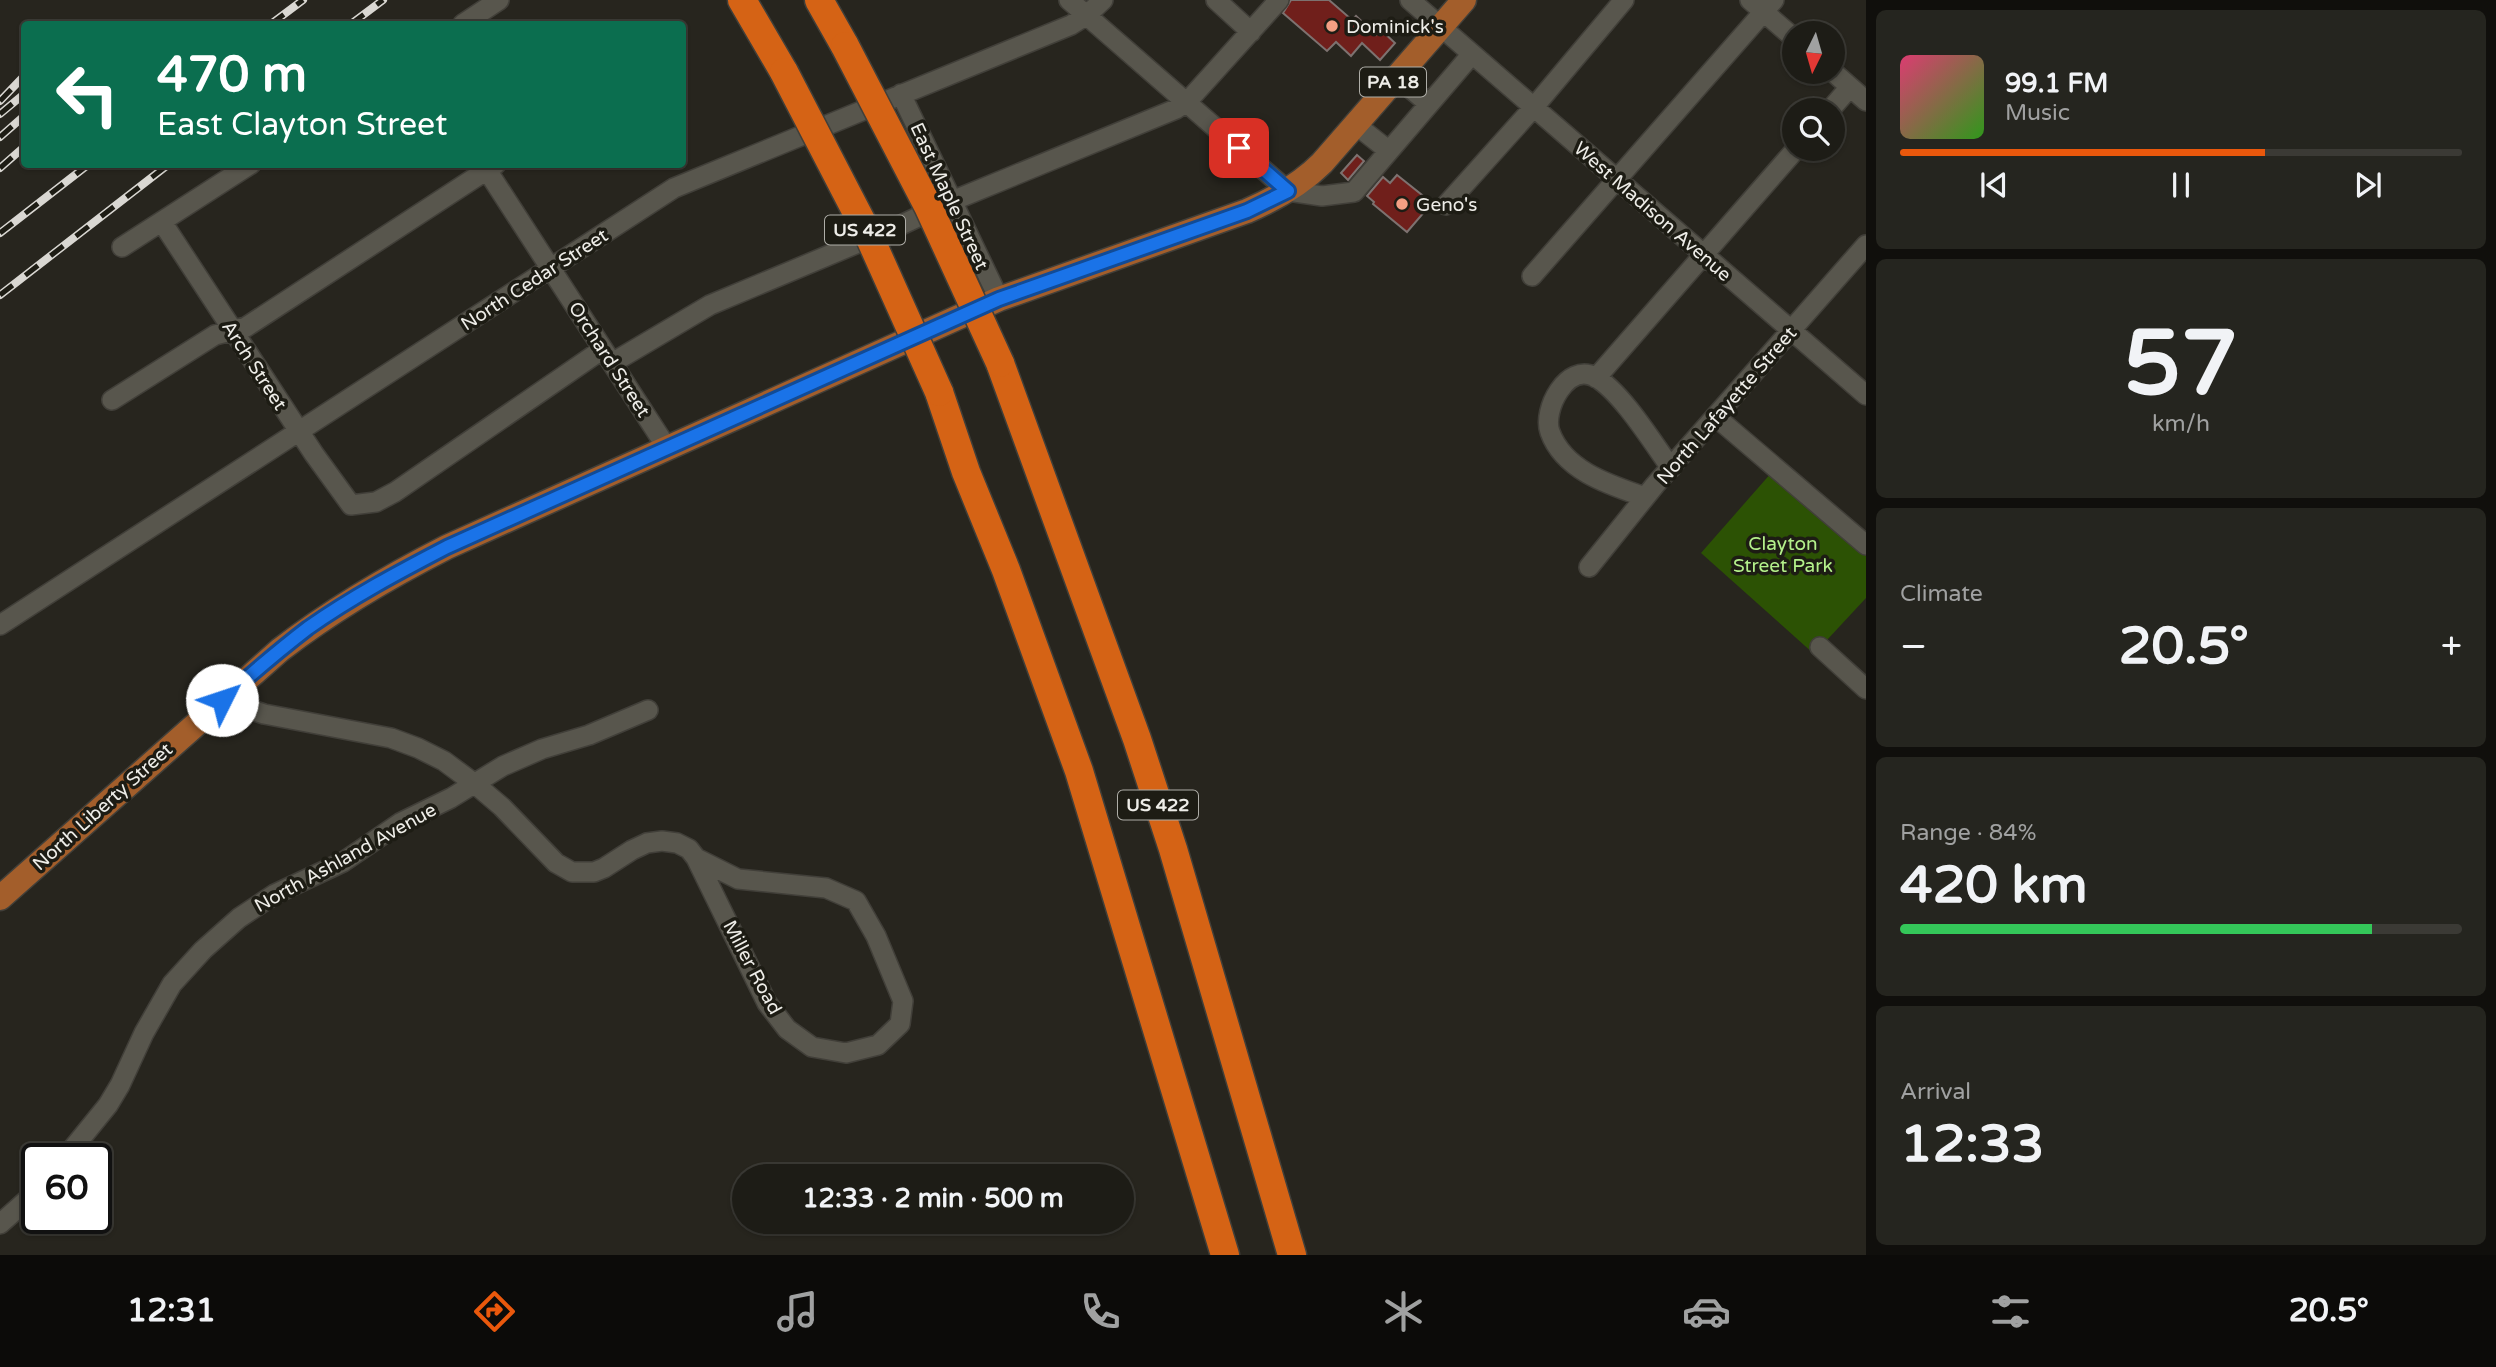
<!DOCTYPE html>
<html lang="en">
<head>
<meta charset="utf-8">
<style>
	body { margin:0; font-family:"Varela Round",sans-serif; background:#25251f; color:#f1f3f6; height:100vh; display:flex; flex-direction:column; font-size:26px; white-space:nowrap }
	* { box-sizing:border-box; margin:0 }
	p { font-size:23px; color:#a0a1a1 }
	.icon { flex:none; width:38px; height:38px; fill:none; stroke:currentColor; stroke-width:2; stroke-linecap:round; stroke-linejoin:round }
	.map { position:relative; flex:1; overflow:hidden }
	.details { display:flex; flex-direction:column; gap:10px; padding:10px; background:#100f0c; width:630px }
	.details>* { flex:none }
	.banner { position:absolute; left:21px; top:21px; width:665px; height:147px; border-radius:7px; box-shadow:0 2px 5px #0004,0 0 0 2px #3b3a35; background:#0b6e4f; color:#fff; overflow:hidden }
	.needle { width:46px; rotate:185deg }
	.fabs { position:absolute; left:1782px; top:21px; display:grid; gap:14px }
	.fabs a { display:grid; place-items:center; width:63px; height:63px; border-radius:50%; background:#1d1c16; box-shadow:0 2px 5px #0004,0 0 0 2px #3b3a35; font-size:35px }
	.speed { position:absolute; left:21px; top:1143px; display:flex; gap:14px; font-size:35px; font-weight:700; text-align:center }
	.speed>* { display:grid; place-content:center; width:91px; height:91px; border-radius:50%; background:#1d1c16; box-shadow:0 2px 5px #0004,0 0 0 2px #3b3a35; line-height:1 }
	.speed .limit { border:4px solid #111; border-radius:10px; background:#fff; color:#111 }
	.pin { position:absolute; display:grid; place-items:center; width:60px; height:60px; color:#fff; margin:-30px; border-radius:14px; box-shadow:0 4px 10px #0006 }
	.me { position:absolute; width:77px; margin:-38px; rotate:49deg; stroke-linejoin:round; filter:drop-shadow(0 0 5px #0008) }
	.turn { display:flex; align-items:center; gap:24px; height:147px; padding:0 21px; font-size:32px }
	.turn .icon { width:91px; height:91px; stroke-width:2.5 }
	.turn b { display:block; font-size:49px; line-height:60px }
	.big { font-size:52px; font-weight:700; line-height:1.1 }
	.details .tile { flex:1; display:flex; flex-direction:column; justify-content:center; gap:10px; min-width:0; padding:0 24px; border-radius:10px; background:#25251f }
	.details .dial { align-items:center; gap:0 }
	.dial b { font-size:91px; line-height:1 }
	.song { display:flex; align-items:center; gap:21px }
	.cover { width:84px; height:84px; border-radius:10px; background:linear-gradient(135deg,hsl(340 70% 55%),hsl(110 70% 35%)) }
	.played { height:7px; border-radius:4px; background:linear-gradient(90deg,#ea580c 65%,#3b3a35 65%) }
	.keys { display:flex; justify-content:space-around; direction:ltr }
	.heat { display:flex; justify-content:space-between; align-items:center; font-size:38px; direction:ltr }
	.charge { height:10px; border-radius:5px; background:linear-gradient(90deg,#34c759 84%,#3b3a35 0) }
	.trip { position:absolute; left:732px; top:1164px; width:402px; height:70px; border-radius:35px; background:#1d1c16; box-shadow:0 2px 5px #0004,0 0 0 2px #3b3a35; font-weight:700; line-height:70px; text-align:center }
	.tab-bar { display:flex; height:112px; justify-content:space-around; align-items:center; background:#0c0b09; color:#a0a1a1 }
	.tab-bar .icon { width:49px; height:49px }
	.tab-bar .on { color:#ea580c }
	.tab-bar b { font-size:32px; color:#f1f3f6 }
	main { display:flex; flex:1; min-height:0 }
	.map>svg:first-child { display:block }
</style>
</head>
<body>
<main>
<div class="map">
<svg width="1866" height="1255" viewBox="0 0 1866 1255">
	<rect width="100%" height="100%" fill="#27251e"/>
	<path fill="#2c5204" d="M1772,472L1866,556V598L1814,654L1701,553Z"/>
	<path fill="#701f1b" stroke="#7d7270" stroke-width="2" d="M1291,0H1329L1352,20L1356,16L1376,35L1381,30L1395,43L1380,60L1362,43L1351,56L1336,42L1327,51L1283,13Z
		M1357,155L1364,161L1348,180L1341,173Z
		M1397,175L1432,203L1407,232L1373,204L1374,202L1367,196L1383,177L1390,183Z"/>
	<g fill="none" stroke-linecap="round" stroke-linejoin="round">
		<defs>
			<path id="minor" d="M1069,0L1288,191L1322,196L1354,192L1472,54
				M1216,0L1251,32
				M1410,0L1866,395
				M1750,0L1794,38
				M463,24L499,0
				M1832,71L1866,101
				M1397,77L1429,104
				M901,94L999,299
				M1830,110L1850,87
				M1355,124L1389,151
				M483,164L667,448
				M1446,205L1534,107L1624,0
				M162,222L314,454L351,505L376,502L395,492L603,349
				M122,247L251,164
				M1532,276L1774,0
				M612,363L710,305L901,225L952,201L1176,109L1187,102L1279,0
				M1596,378L1796,149
				M112,400L215,335L246,327L496,164
				M1716,417L1866,545
				M1645,497C1610,485 1564,471 1550,432C1542,410 1567,362 1595,377C1621,391 1653,443 1671,468
				M1589,567L1655,485L1866,245
				M0,625L674,188L1071,25L1087,15L1103,0
				M1820,647L1866,689
				M222,700L264,714L391,738L418,748L444,761L475,784L502,807L556,863L572,872H594L604,868L632,850L647,843L662,841L677,843L689,849L696,858L738,879L826,888L856,901L876,936L903,1001L900,1024L878,1045L846,1053L812,1047L787,1029L767,1003L696,858
				M65,1158L108,1105L120,1085L144,1033L172,984L203,950L239,918L275,894L343,862L400,823L451,798L503,766L542,749L589,735L648,710
				M0,1224L37,1191"/>
			<path id="major" d="M0,898L280,650C332,610 388,577 447,547L999,299L1247,211C1275,199 1300,185 1322,163L1464,0"/>
			<path id="highway" d="M742,0L784,72
				M819,0L845,46
				M1000,363L1137,739L1173,849L1292,1255
				M939,392L966,472L1006,570L1079,771L1225,1255"/>
		</defs>
		<use href="#minor" stroke="#413f39" stroke-width="22"/>
		<use href="#major" stroke="#413f39" stroke-width="27"/>
		<use href="#highway" stroke="#413f39" stroke-width="31"/>
		<use href="#minor" stroke="#58564d" stroke-width="19"/>
		<use href="#major" stroke="#a35e2b" stroke-width="24"/>
		<use href="#highway" stroke="#d56315" stroke-width="28"/>
		<defs>
			<path id="rail" d="M271,24L303,0
				M351,24L383,0
				M0,101L24,76
				M0,114L24,94
				M0,137L24,116
				M0,168L24,147
				M0,233L89,164
				M0,295L169,164"/>
		</defs>
		<use href="#rail" stroke="#d9d7d2" stroke-width="8"/>
		<use href="#rail" stroke="#1d1c14" stroke-width="5" stroke-dasharray="16" stroke-linecap="butt"/>
		<defs>
			<path id="highway-bridge" d="M845,46L928,206L1000,363
				M784,72L869,236L939,392"/>
		</defs>
		<use href="#highway-bridge" stroke="#413f39" stroke-width="31" stroke-linecap="butt"/>
		<use href="#highway-bridge" stroke="#d56315" stroke-width="28"/>
	</g>
	<g fill="none" stroke-linecap="round" stroke-linejoin="round">
		<defs>
			<path id="route" d="M222,700C250,675 278,651 308,628C352,597 399,572 447,547L999,299L1247,211L1288,191L1239,148"/>
		</defs>
		<use href="#route" stroke="#114b97" stroke-width="18"/>
		<use href="#route" stroke="#1a73e8" stroke-width="12"/>
	</g>
	<g fill="#f39f83" stroke="#1d1c14" stroke-width="2.5">
		<circle cx="1332" cy="26" r="7"/>
		<circle cx="1402" cy="204" r="7"/>
	</g>
	<g text-anchor="middle" stroke-width="7" stroke-linejoin="round" paint-order="stroke">
		<g fill="#1d1c14" stroke="#afaea8" stroke-width="2">
			<rect x="1360" y="67.5" width="66" height="29" rx="5"/>
			<rect x="825" y="215.5" width="80" height="29" rx="5"/>
			<rect x="1118" y="790.5" width="80" height="29" rx="5"/>
		</g>
		<g font-size="18" font-weight="bold" fill="#eeede8">
			<text x="1393" y="88">PA 18</text>
			<text x="865" y="236">US 422</text>
			<text x="1158" y="811">US 422</text>
		</g>
		<g font-size="19" fill="#eeede8" stroke="#1d1c14" text-anchor="start">
			<text x="1346" y="33">Dominick's</text>
			<text x="1416" y="211">Geno's</text>
		</g>
		<g font-size="19" fill="#eeede8" stroke="#1d1c14">
			<text transform="translate(950 196) rotate(65)" y="7">East Maple Street</text>
			<text transform="translate(1653 211) rotate(41)" y="7">West Madison Avenue</text>
			<text transform="translate(534 279) rotate(-33)" y="7">North Cedar Street</text>
			<text transform="translate(610 359) rotate(57)" y="7">Orchard Street</text>
			<text transform="translate(255 365) rotate(57)" y="7">Arch Street</text>
			<text transform="translate(1726 405) rotate(-49)" y="7">North Lafayette Street</text>
			<text transform="translate(102 806) rotate(-42)" y="7">North Liberty Street</text>
			<text transform="translate(345 857) rotate(-29)" y="7">North Ashland Avenue</text>
			<text transform="translate(753 967) rotate(62)" y="7">Miller Road</text>
		</g>
		<g font-size="19" fill="#b4f08b" stroke="#1d1c14">
			<text x="1783" y="550">Clayton<tspan x="1783" dy="22">Street Park</tspan></text>
		</g>
	</g>
</svg>
<div class="fabs">
<a><svg class="needle" viewBox="-14 -14 28 28"><path d="M0-13l5 13h-10z" fill="#e53935"/><path d="M0 13l5-13h-10z" fill="#a0a1a1"/></svg></a>
<a><svg class="icon" aria-label="search" viewBox="0 0 24 24"><circle cx="10" cy="10" r="6"/><path d="M15 15l6 6"/></svg></a>
</div>
<div class="speed"><div class="limit">60</div></div>
<div class="pin" style="left:1239px;top:148px;background:#d93025"><svg class="icon" aria-label="arrive" viewBox="0 0 24 24"><path d="M6 21V4h12l-3 4 3 4H6"/></svg></div>
<svg class="me" style="left:222px;top:700px" viewBox="-20 -20 40 40"><circle r="19" fill="#fff"/><path d="M0-13L10 11 0 6-10 11z" fill="#1a73e8"/></svg>
<div class="trip">12:33 · 2 min · 500 m</div>
<div class="banner">
<div class="turn"><svg class="icon" aria-label="left" viewBox="0 0 24 24"><path d="M17 20v-9H6M10 6l-5 5 5 5"/></svg><div><b>470 m</b>East Clayton Street</div></div>
</div>
</div>
<section class="details">
<div class="tile">
<div class="song"><i class="cover"></i><div><b>99.1 FM</b><p>Music</p></div></div>
<div class="played"></div>
<div class="keys"><svg class="icon" aria-label="previous" viewBox="0 0 24 24"><path d="M18 5L8 12l10 7zM5 5v14"/></svg><svg class="icon" aria-label="pause" viewBox="0 0 24 24"><path d="M8 5v14M16 5v14"/></svg><svg class="icon" aria-label="next" viewBox="0 0 24 24"><path d="M6 5l10 7-10 7zM19 5v14"/></svg></div>
</div>
<div class="tile dial"><b>57</b><p>km/h</p></div>
<div class="tile"><p>Climate</p>
<div class="heat"><a>−</a><b class="big">20.5°</b><a>+</a></div>
</div>
<div class="tile"><p>Range · 84%</p><b class="big">420 km</b><div class="charge"></div></div>
<div class="tile"><p>Arrival</p><b class="big">12:33</b></div>
</section>
</main>
<nav class="tab-bar">
<b>12:31</b>
<svg class="icon on" aria-label="directions" viewBox="0 0 24 24"><path d="M12 3l9 9-9 9-9-9zM9 14v-3h6M13 9l2 2-2 2"/></svg>
<svg class="icon" aria-label="music" viewBox="0 0 24 24"><path d="M9 18V5l10-2v13"/><circle cx="6" cy="18" r="3"/><circle cx="16" cy="16" r="3"/></svg>
<svg class="icon" aria-label="phone" viewBox="0 0 24 24"><path d="M5 4h4l2 5-3 2q2 4 5 5l2-3 5 2v4C11 20 4 13 5 4z"/></svg>
<svg class="icon" aria-label="climate" viewBox="0 0 24 24"><path d="M12 3v18M4 7l16 10M4 17L20 7"/></svg>
<svg class="icon" aria-label="car" viewBox="0 0 24 24"><path d="M5 17H2v-5l4-1 3-4h7l3 4 3 1v5h-3M9 17h6M6 11h13"/><circle cx="7" cy="17" r="2"/><circle cx="17" cy="17" r="2"/></svg>
<svg class="icon" aria-label="filters" viewBox="0 0 24 24"><path d="M4 7h16M4 17h16"/><circle cx="9" cy="7" r="2"/><circle cx="15" cy="17" r="2"/></svg>
<b>20.5°</b>
</nav>
</body>
</html>
